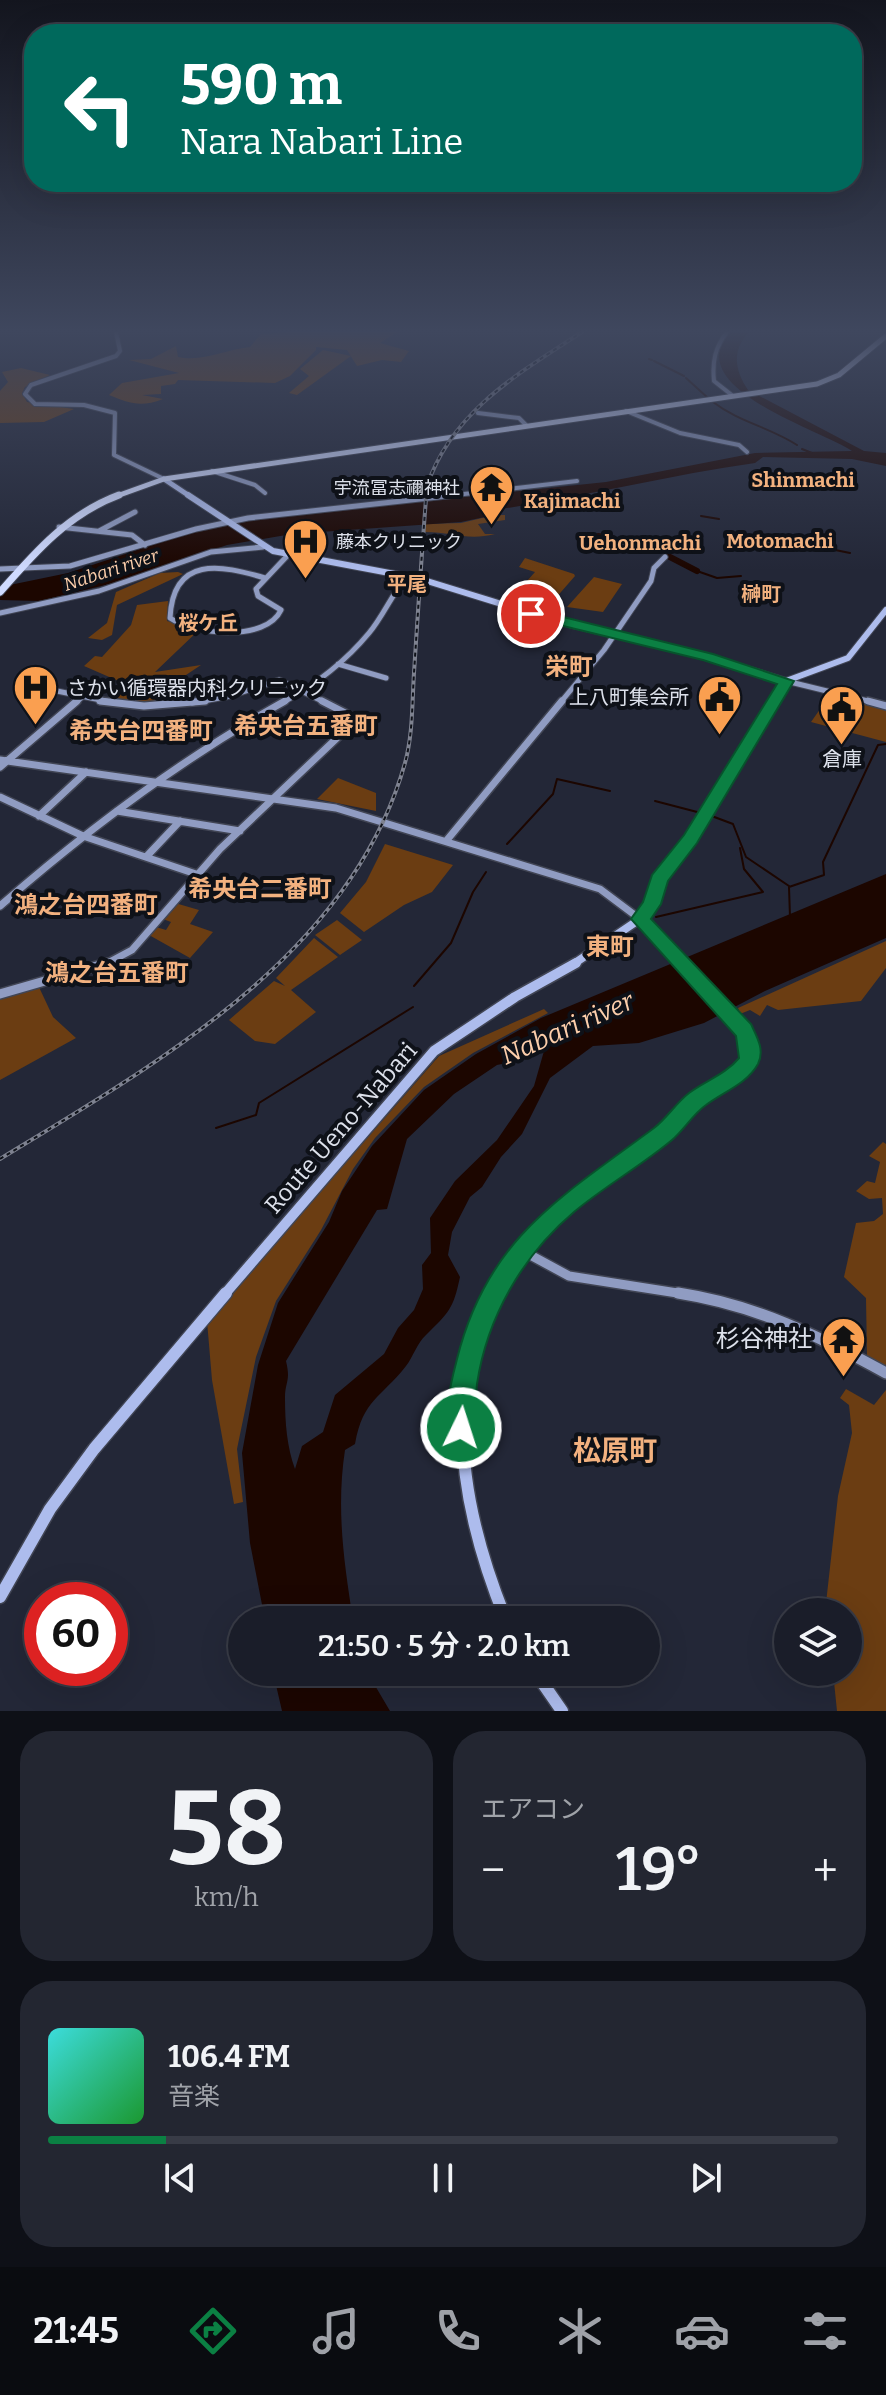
<!DOCTYPE html>
<html lang="ja">
<head>
<meta charset="utf-8">
<style>
	body { margin:0; font-family:Bitter,"Noto Sans JP",serif; background:#232631; color:#f1f3f6; height:100vh; display:flex; flex-direction:column; font-size:30px; white-space:nowrap }
	* { box-sizing:border-box; margin:0 }
	p { font-size:26px; color:#9fa2a8 }
	.icon { flex:none; width:44px; height:44px; fill:none; stroke:currentColor; stroke-width:2; stroke-linecap:round; stroke-linejoin:round }
	.map { position:relative; height:1711px; overflow:hidden }
	.sheet { display:flex; flex-direction:column; gap:20px; padding:20px; background:#0e1017; flex:1 }
	.sheet>* { flex:none }
	.hud { position:absolute; left:24px; top:24px; width:838px; height:168px; border-radius:32px; box-shadow:0 8px 32px #0002,0 0 0 2px #383b46; background:#00695c; color:#fff; overflow:hidden }
	.tools { position:absolute; left:774px; top:1598px; display:grid; gap:16px }
	.tools a { display:grid; place-items:center; width:88px; height:88px; border-radius:50%; background:#1a1d29; box-shadow:0 8px 32px #0002,0 0 0 2px #383b46; font-size:40px }
	.speed { position:absolute; left:24px; top:1582px; display:flex; gap:16px; font-size:40px; font-weight:700; text-align:center }
	.speed>* { display:grid; place-content:center; width:104px; height:104px; border-radius:50%; background:#1a1d29; box-shadow:0 8px 32px #0002,0 0 0 2px #383b46; line-height:1 }
	.speed .limit { border:12px solid #d22; background:#fff; color:#111 }
	.pin { position:absolute; display:grid; place-items:center; width:68px; height:68px; color:#fff; margin:-34px; border:4px solid #fff; border-radius:50%; box-shadow:0 2px 8px #0007 }
	.me { position:absolute; width:88px; margin:-44px; rotate:4deg; stroke-linejoin:round; filter:drop-shadow(0 0 6px #0008) }
	.turn { display:flex; align-items:center; gap:28px; height:168px; padding:0 24px; font-size:36px }
	.turn .icon { width:104px; height:104px; stroke-width:2.5 }
	.turn b { display:block; font-size:56px; line-height:68px }
	.big { font-size:60px; font-weight:600; line-height:1.1 }
	.sheet .widget { flex:1; display:flex; flex-direction:column; justify-content:center; gap:12px; min-width:0; padding:0 28px; border-radius:32px; background:#232631 }
	.sheet .dial { align-items:center; gap:0 }
	.dial b { font-size:104px; line-height:1 }
	.song { display:flex; align-items:center; gap:24px }
	.cover { width:96px; height:96px; border-radius:12px; background:linear-gradient(135deg,hsl(180 70% 55%),hsl(130 70% 35%)) }
	.played { height:8px; border-radius:4px; background:linear-gradient(90deg,#0b8043 15%,#383b46 15%) }
	.keys { display:flex; justify-content:space-around; direction:ltr }
	.heat { display:flex; justify-content:space-between; align-items:center; font-size:44px; direction:ltr }
	.sheet .tiles { flex:1; display:grid; gap:20px; grid-template-columns:1fr 1fr }
	.widget:last-child { grid-column:span 2 }
	.trip { position:absolute; left:228px; top:1606px; width:432px; height:80px; border-radius:40px; background:#1a1d29; box-shadow:0 8px 32px #0002,0 0 0 2px #383b46; font-weight:600; line-height:80px; text-align:center }
	.menu { display:flex; height:128px; justify-content:space-around; align-items:center; background:#0a0c10; color:#9fa2a8 }
	.menu .icon { width:56px; height:56px }
	.menu .active { color:#0b8043 }
	.menu b { font-size:36px; color:#f1f3f6 }
	.map>svg:first-child { display:block }
</style>
</head>
<body>
<div class="map">
<svg width="886" height="1711" viewBox="0 0 886 1711">
	<rect width="100%" height="100%" fill="#232737"/>
	<path fill="#6b3d12" d="M289,332H397L380,343L409,351L401,362L382,360L357,366L347,350L316,347V350L290,376L275,383L178,380L175,384L161,386V394L142,395L163,399C140,408 129,403 109,395L122,383L179,373L129,360L151,359L176,346L178,357C204,362 223,350 250,347L261,334Z
		M323,350L351,356L297,395L289,393L309,376L300,369Z
		M21,368L50,375L25,387L22,393L27,402L74,409L44,422L0,423V391L8,382L2,372Z
		M495,515H505V520L478,524L485,534H495C468,541 452,532 425,532V524L461,523Z
		M525,558L574,574L575,576L554,600L519,590L535,572L519,567Z
		M178,572L183,574L117,605L112,635L102,640L88,638L107,623L116,592L160,573Z
		M594,577L622,584L603,612L567,607Z
		M168,601L167,621L200,629L155,672L201,665L162,691L163,706L111,704L123,683L84,666L95,656L102,657L131,625L137,605Z
		M830,695L886,709V742L811,722Z
		M338,778L376,793V811L317,799Z
		M385,844L453,865L432,892L404,905L364,932L340,913L366,882Z
		M175,903L199,910L190,924L213,932L190,958L149,935L156,927L166,930L171,922L163,919Z
		M337,920L362,940L340,955L315,935Z
		M314,938L338,957L291,990L316,1012L275,1044L255,1041L229,1020L274,981L285,986L276,978Z
		M886,941V968L861,1001L778,1010L767,1005L760,1016L750,1010L740,1014L738,1008Z
		M38,985L53,1017L76,1038L0,1080V996Z
		M544,1009L548,1013L473,1053L424,1087L375,1138L353,1169L321,1230L276,1301L256,1357L237,1449L243,1502L234,1504L212,1380L207,1321L439,1056Z
		M883,1142L886,1144V1366L867,1357L866,1298L844,1277L856,1223L874,1221L883,1214L882,1198L869,1199L856,1191L867,1181L875,1183L880,1162L869,1156Z
		M846,1389L874,1405L886,1390V1711H837L833,1672H848V1612H825L838,1496L852,1433L849,1405L840,1398Z"/>
	<path fill="#1c0600" fill-rule="evenodd" d="M731,332H749C732,350 734,369 748,390L864,451L886,453V466L852,459L763,457L755,463C670,475 587,496 501,509L499,514L461,522L292,534L227,545L126,580L39,601L0,600V587L68,573L201,529L281,516L606,482L755,453L852,451C823,431 677,387 731,332Z
		M886,874V938L765,991L704,1023L639,1043L593,1046L550,1078L522,1134L501,1157L482,1187L470,1197L452,1232L448,1255L460,1277C453,1310 449,1312 426,1335C417,1343 413,1357 406,1366C381,1398 363,1399 355,1444L345,1450C336,1509 344,1562 353,1620H265L250,1543L242,1453L258,1365L278,1303L329,1222L342,1191L372,1146L424,1090L476,1054L541,1018ZM544,1051L534,1086L497,1140L455,1181L430,1218L431,1253L422,1265L423,1289L414,1310L398,1328L384,1354L335,1395L323,1432L302,1446L295,1469C287,1447 285,1423 285,1398C285,1381 291,1382 286,1361L377,1210L387,1209L407,1139L454,1094L497,1065L526,1059Z
		M273,1672H367L390,1711H282Z"/>
	<g fill="none" stroke-linecap="round" stroke-linejoin="round">
		<path stroke="#1c0600" stroke-width="2" d="M649,359L652,360
			M654,361L684,376
			M686,378L708,398
			M713,402C739,422 769,427 797,445
			M802,449L812,453
			M701,516L719,519
			M791,541L850,553
			M697,571L717,578L741,576
			M655,801L701,813
			M709,815L733,824L746,857L789,886
			M507,844L553,794L557,779L610,791
			M656,917L763,892L744,869L740,848
			M790,917L789,887L824,875L823,862L878,745L886,744
			M414,986L451,943L473,892L486,872
			M216,1128L256,1115L259,1103L413,1007"/>
		<path stroke="#1c0600" stroke-width="6" d="M598,536L612,538
			M668,556L697,571"/>
		<defs>
			<path id="secondary-far4" d="M116,332L120,351L116,356L31,385L25,394L35,404L84,405L115,413L114,455L164,479
				M727,332C715,347 712,362 714,381L733,396
				M626,411L680,433L739,445L747,452
				M478,413L519,418L526,425
				M212,471L255,485L265,493
				M438,497L577,481"/>
			<path id="secondary-far3" d="M59,527L132,535L145,545
				M99,531L135,512
				M0,569L70,566L196,529L248,518L456,495
				M265,578C221,565 173,555 170,618C195,635 266,642 281,610L258,596L256,589L288,555
				M0,613L99,591L211,552L263,547
				M338,664L386,678
				M786,681L876,703
				M57,691L115,703
				M75,703L81,698
				M192,703L231,696L279,680L326,703
				M282,703C315,685 345,662 369,633C384,615 392,593 408,576
				M560,703L604,650L651,581L654,568L665,557"/>
			<path id="secondary-far2" d="M100,701L144,706L205,701
				M868,701L886,706
				M0,760L336,808L600,889L640,919
				M0,767L77,701
				M0,797L83,836L196,874
				M117,811L240,831
				M39,816L86,772
				M447,840L562,701
				M146,857L180,821
				M0,906C88,829 183,758 285,701
				M104,965L132,950L220,849L357,719L322,701"/>
			<path id="secondary-far1" d="M0,994L107,963
				M521,1250L569,1276L690,1295"/>
			<path id="secondary" d="M678,1293C756,1305 817,1335 886,1373"/>
			<path id="primary-far4" d="M164,479L191,497"/>
			<path id="primary-far3" d="M188,495L273,551L416,578
				M427,581L557,621L708,657L786,681
				M772,703L786,681L848,658L886,610"/>
			<path id="primary-far2" d="M640,919L682,965
				M572,965L640,919L652,904L659,879L690,839L774,701"/>
			<path id="primary-far1" d="M224,1295L434,1051L515,997L576,963
				M494,1295C537,1217 587,1196 652,1143C668,1130 680,1114 696,1101C715,1084 740,1079 751,1054L743,1030L681,963"/>
			<path id="primary" d="M495,1293C439,1396 464,1517 506,1620
				M0,1597L50,1509L94,1449L226,1293
				M535,1672L562,1711"/>
			<path id="highway-far1" d="M114,497L164,479L817,384L839,375L886,336"/>
			<path id="highway" d="M0,592C35,552 68,514 119,495"/>
		</defs>
		<use href="#secondary-far4" stroke="#414554" stroke-width="6"/>
		<use href="#secondary-far3" stroke="#414554" stroke-width="7"/>
		<use href="#secondary-far2" stroke="#414554" stroke-width="10"/>
		<use href="#secondary-far1" stroke="#414554" stroke-width="12"/>
		<use href="#secondary" stroke="#414554" stroke-width="14"/>
		<use href="#primary-far4" stroke="#414554" stroke-width="7"/>
		<use href="#primary-far3" stroke="#414554" stroke-width="8"/>
		<use href="#primary-far2" stroke="#414554" stroke-width="11"/>
		<use href="#primary-far1" stroke="#414554" stroke-width="13"/>
		<use href="#primary" stroke="#414554" stroke-width="15"/>
		<use href="#highway-far1" stroke="#414554" stroke-width="7"/>
		<use href="#highway" stroke="#414554" stroke-width="9"/>
		<use href="#secondary-far4" stroke="#909cc2" stroke-width="4"/>
		<use href="#secondary-far3" stroke="#909cc2" stroke-width="5"/>
		<use href="#secondary-far2" stroke="#909cc2" stroke-width="7"/>
		<use href="#secondary-far1" stroke="#909cc2" stroke-width="9"/>
		<use href="#secondary" stroke="#909cc2" stroke-width="11"/>
		<use href="#primary-far4" stroke="#adbced" stroke-width="5"/>
		<use href="#primary-far3" stroke="#adbced" stroke-width="6"/>
		<use href="#primary-far2" stroke="#adbced" stroke-width="8"/>
		<use href="#primary-far1" stroke="#adbced" stroke-width="10"/>
		<use href="#primary" stroke="#adbced" stroke-width="12"/>
		<use href="#highway-far1" stroke="#cfdaff" stroke-width="5"/>
		<use href="#highway" stroke="#cfdaff" stroke-width="7"/>
		<defs>
			<path id="rail" d="M0,1159C159,1062 351,955 405,763C413,734 412,703 414,673C418,611 422,548 427,486C452,411 519,373 582,332"/>
		</defs>
		<use href="#rail" stroke="#7e8290" stroke-width="4"/>
		<use href="#rail" stroke="#0e1118" stroke-width="2" stroke-dasharray="4" stroke-linecap="butt"/>
	</g>
	<linearGradient id="sky" x2="0" y2="1"><stop stop-color="#13151e"/><stop offset="0.58" stop-color="#3f475e"/><stop offset="1" stop-color="#3f475e" stop-opacity="0"/></linearGradient>
	<rect width="886" height="571" fill="url(#sky)"/>
	<path fill="#0b8043" stroke="#07532c" stroke-width="2" d="M531,609L713,654L794,681L697,843L668,881L661,904L651,919L751,1024C757,1037 765,1050 758,1064C747,1084 723,1092 706,1105C693,1114 684,1130 672,1140C641,1166 605,1186 574,1212C523,1255 487,1317 477,1384C475,1402 478,1420 471,1437L461,1441L452,1437C442,1415 451,1382 457,1359C487,1238 561,1197 654,1128C667,1118 676,1103 689,1093C705,1081 726,1074 739,1058L736,1036L631,919L643,902L652,875L684,835L777,684L703,660L526,617V611Z"/>
	<defs>
		<symbol id="temple-pin" viewBox="-11 -11 22 30"><path d="M0 17L-7.5 6A9.5 9.5 0 1 1 7.5 6Z" fill="#fa9f50" stroke="#0e1118"/><path d="M0-6L5-2H3V0L6.5 2.5H4V6H1.5V3h-3V6H-4V2.5H-6.5L-3 0V-2H-5Z" fill="#111"/></symbol>
		<symbol id="hospital-pin" viewBox="-11 -11 22 30"><path d="M0 17L-7.5 6A9.5 9.5 0 1 1 7.5 6Z" fill="#fa9f50" stroke="#0e1118"/><path d="M-5-5h3v3.5h4V-5h3V5h-3V1.5h-4V5h-3Z" fill="#111"/></symbol>
		<symbol id="civic-pin" viewBox="-11 -11 22 30"><path d="M0 17L-7.5 6A9.5 9.5 0 1 1 7.5 6Z" fill="#fa9f50" stroke="#0e1118"/><path d="M-.6-6.5H3V-4.5H.6V-3L4-1V1h2V6H-6V1h2V-1L-.6-3ZM-1.2 2.5V6h2.4V2.5Z" fill="#111"/></symbol>
	</defs>
	<g fill-rule="evenodd">
		<use href="#temple-pin" x="466" y="462" width="51" height="69"/>
		<use href="#hospital-pin" x="280" y="516" width="51" height="69"/>
		<use href="#hospital-pin" x="10" y="662" width="51" height="69"/>
		<use href="#civic-pin" x="694" y="672" width="51" height="69"/>
		<use href="#civic-pin" x="816" y="682" width="51" height="69"/>
		<use href="#temple-pin" x="818" y="1314" width="51" height="69"/>
	</g>
	<g text-anchor="middle" stroke-width="8" stroke-linejoin="round" paint-order="stroke">
		<g font-size="18" fill="#dde1eb" stroke="#0e1118" text-anchor="end">
			<text x="460" y="494">宇流冨志禰神社</text>
			<text x="336" y="548" text-anchor="start">藤本クリニック</text>
		</g>
		<g font-size="18" font-style="italic" fill="#fcceab" stroke="#0e1118">
			<text transform="translate(111 570) rotate(-18)" y="6">Nabari river</text>
		</g>
		<g font-size="20" font-weight="bold" fill="#f2b17f" stroke="#0e1118">
			<text x="803" y="487">Shinmachi</text>
			<text x="572" y="508">Kajimachi</text>
			<text x="780" y="548">Motomachi</text>
			<text x="640" y="550">Uehonmachi</text>
			<text x="407" y="591">平尾</text>
			<text x="761" y="601">榊町</text>
			<text x="208" y="630">桜ケ丘</text>
		</g>
		<g font-size="20" fill="#dde1eb" stroke="#0e1118" text-anchor="start">
			<text x="67" y="695">さかい循環器内科クリニック</text>
			<text x="689" y="704" text-anchor="end">上八町集会所</text>
			<text x="842" y="766" text-anchor="middle">倉庫</text>
		</g>
		<g font-size="24" font-weight="bold" fill="#f2b17f" stroke="#0e1118">
			<text x="569" y="675">栄町</text>
			<text x="306" y="734">希央台五番町</text>
			<text x="141" y="739">希央台四番町</text>
			<text x="260" y="897">希央台二番町</text>
			<text x="86" y="913">鴻之台四番町</text>
			<text x="610" y="955">東町</text>
			<text x="117" y="981">鴻之台五番町</text>
		</g>
		<g font-size="24" fill="#dde1eb" stroke="#0e1118">
			<text transform="translate(341 1128) rotate(-49)" y="8">Route Ueno-Nabari</text>
		</g>
		<g font-size="24" fill="#dde1eb" stroke="#0e1118" text-anchor="end">
			<text x="812" y="1347">杉谷神社</text>
		</g>
		<g font-size="26" font-style="italic" fill="#fcceab" stroke="#0e1118">
			<text transform="translate(567 1028) rotate(-24)" y="9">Nabari river</text>
		</g>
		<g font-size="28" font-weight="bold" fill="#f2b17f" stroke="#0e1118">
			<text x="615" y="1460">松原町</text>
		</g>
	</g>
</svg>
<div class="tools">
<a><svg class="icon" aria-label="layers" viewBox="0 0 24 24"><path d="M12 4l9 5-9 5-9-5zM3 14l9 5 9-5"/></svg></a>
</div>
<div class="speed"><div class="limit">60</div></div>
<div class="pin" style="left:531px;top:614px;background:#d93025"><svg class="icon" aria-label="arrive" viewBox="0 0 24 24"><path d="M6 21V4h12l-3 4 3 4H6"/></svg></div>
<svg class="me" style="left:461px;top:1428px" viewBox="-20 -20 40 40"><circle r="17" fill="#0b8043" stroke="#fff" stroke-width="3"/><path d="M0-11L8 9 0 5-8 9z" fill="#fff"/></svg>
<div class="trip">21:50 · 5 分 · 2.0 km</div>
<div class="hud">
<div class="turn"><svg class="icon" aria-label="left" viewBox="0 0 24 24"><path d="M17 20v-9H6M10 6l-5 5 5 5"/></svg><div><b>590 m</b>Nara Nabari Line</div></div>
</div>
</div>
<section class="sheet">
<div class="tiles">
<div class="widget dial"><b>58</b><p>km/h</p></div>
<div class="widget"><p>エアコン</p>
<div class="heat"><a>−</a><b class="big">19°</b><a>+</a></div>
</div>
<div class="widget">
<div class="song"><i class="cover"></i><div><b>106.4 FM</b><p>音楽</p></div></div>
<div class="played"></div>
<div class="keys"><svg class="icon" aria-label="previous" viewBox="0 0 24 24"><path d="M18 5L8 12l10 7zM5 5v14"/></svg><svg class="icon" aria-label="pause" viewBox="0 0 24 24"><path d="M8 5v14M16 5v14"/></svg><svg class="icon" aria-label="next" viewBox="0 0 24 24"><path d="M6 5l10 7-10 7zM19 5v14"/></svg></div>
</div>
</div>
</section>
<nav class="menu">
<b>21:45</b>
<svg class="icon active" aria-label="directions" viewBox="0 0 24 24"><path d="M12 3l9 9-9 9-9-9zM9 14v-3h6M13 9l2 2-2 2"/></svg>
<svg class="icon" aria-label="music" viewBox="0 0 24 24"><path d="M9 18V5l10-2v13"/><circle cx="6" cy="18" r="3"/><circle cx="16" cy="16" r="3"/></svg>
<svg class="icon" aria-label="phone" viewBox="0 0 24 24"><path d="M5 4h4l2 5-3 2q2 4 5 5l2-3 5 2v4C11 20 4 13 5 4z"/></svg>
<svg class="icon" aria-label="climate" viewBox="0 0 24 24"><path d="M12 3v18M4 7l16 10M4 17L20 7"/></svg>
<svg class="icon" aria-label="car" viewBox="0 0 24 24"><path d="M5 17H2v-5l4-1 3-4h7l3 4 3 1v5h-3M9 17h6M6 11h13"/><circle cx="7" cy="17" r="2"/><circle cx="17" cy="17" r="2"/></svg>
<svg class="icon" aria-label="filters" viewBox="0 0 24 24"><path d="M4 7h16M4 17h16"/><circle cx="9" cy="7" r="2"/><circle cx="15" cy="17" r="2"/></svg>
</nav>
</body>
</html>
